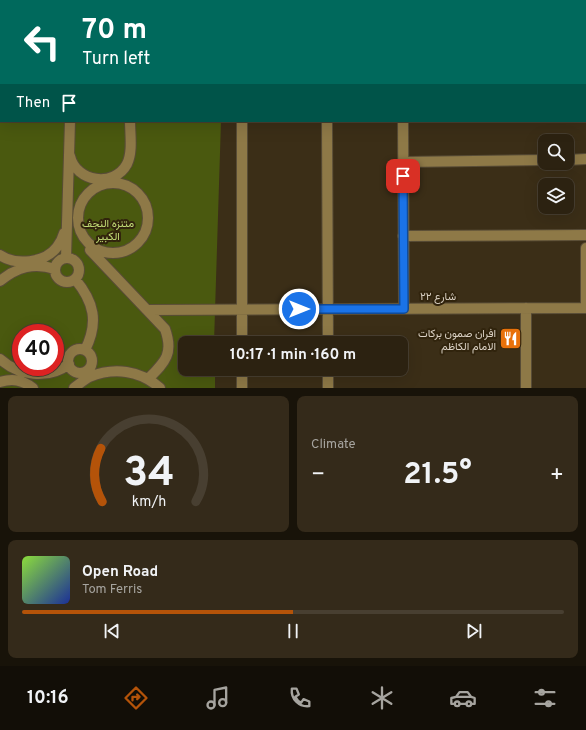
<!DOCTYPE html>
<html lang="en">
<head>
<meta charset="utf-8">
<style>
	body { margin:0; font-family:Overpass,Vazirmatn,sans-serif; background:#342a1a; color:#f1f3f6; height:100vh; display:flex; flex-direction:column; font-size:15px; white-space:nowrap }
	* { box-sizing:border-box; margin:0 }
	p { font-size:13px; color:#a6a49f }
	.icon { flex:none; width:22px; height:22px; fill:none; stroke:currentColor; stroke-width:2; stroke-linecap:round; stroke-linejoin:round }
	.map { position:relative; height:388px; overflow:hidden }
	.panel { display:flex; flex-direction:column; gap:8px; padding:8px; background:#181309; flex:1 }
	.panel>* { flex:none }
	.top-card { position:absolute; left:0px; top:0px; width:586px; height:122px; box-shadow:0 4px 16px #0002,0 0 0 1px #483f31; background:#00695c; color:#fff; overflow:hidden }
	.buttons { position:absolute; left:538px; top:134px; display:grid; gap:8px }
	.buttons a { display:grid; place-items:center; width:36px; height:36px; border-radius:8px; background:#2c2211; box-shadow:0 4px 16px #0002,0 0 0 1px #483f31; font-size:20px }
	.speed { position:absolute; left:12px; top:324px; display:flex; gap:8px; font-size:20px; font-weight:700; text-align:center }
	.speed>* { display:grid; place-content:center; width:52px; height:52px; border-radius:50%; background:#2c2211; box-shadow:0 4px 16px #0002,0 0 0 1px #483f31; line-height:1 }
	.speed .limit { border:6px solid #d22; background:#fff; color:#111 }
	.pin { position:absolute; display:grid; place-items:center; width:34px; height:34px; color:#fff; margin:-17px; border-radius:8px; box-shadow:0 2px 6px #0006 }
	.me { position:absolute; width:44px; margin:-22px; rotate:90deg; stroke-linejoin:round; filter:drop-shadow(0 0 3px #0008) }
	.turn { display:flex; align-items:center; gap:14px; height:84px; padding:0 16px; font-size:18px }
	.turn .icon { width:52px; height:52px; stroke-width:2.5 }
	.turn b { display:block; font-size:28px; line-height:34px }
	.then { display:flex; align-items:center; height:38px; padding:0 16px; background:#0003; gap:8px; font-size:15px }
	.big { font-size:30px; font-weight:700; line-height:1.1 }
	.panel .widget { flex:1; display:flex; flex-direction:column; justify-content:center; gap:6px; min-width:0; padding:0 14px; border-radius:8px; background:#342a1a }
	.panel .dial { align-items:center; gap:0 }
	.dial svg { height:104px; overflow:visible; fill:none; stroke:#483f31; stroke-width:7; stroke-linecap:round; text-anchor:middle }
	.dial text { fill:#f1f3f6; stroke:none }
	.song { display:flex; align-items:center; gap:12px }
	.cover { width:48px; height:48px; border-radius:6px; background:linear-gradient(135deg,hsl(90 70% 55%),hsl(230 70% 35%)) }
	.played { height:4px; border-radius:2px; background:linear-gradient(90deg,#b45309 50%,#483f31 50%) }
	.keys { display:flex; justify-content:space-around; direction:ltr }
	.heat { display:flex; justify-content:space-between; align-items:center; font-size:22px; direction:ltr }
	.panel .tiles { flex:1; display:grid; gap:8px; grid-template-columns:1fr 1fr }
	.widget:last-child { grid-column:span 2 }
	.trip { position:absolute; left:178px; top:336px; width:230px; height:40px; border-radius:8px; background:#2c2211; box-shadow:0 4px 16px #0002,0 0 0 1px #483f31; font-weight:700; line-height:40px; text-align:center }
	.menu { display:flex; height:64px; justify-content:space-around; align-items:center; background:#120e07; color:#a6a49f }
	.menu .icon { width:28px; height:28px }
	.menu .active { color:#b45309 }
	.menu b { font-size:18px; color:#f1f3f6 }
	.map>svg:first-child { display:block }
</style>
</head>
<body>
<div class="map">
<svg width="586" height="388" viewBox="0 0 586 388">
	<rect width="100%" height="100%" fill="#3b2e17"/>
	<path fill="#4a590f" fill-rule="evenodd" d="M0,0H224L1,1V121H221L214,343H185V369H215V388H0ZM21,333H55V367H21Z"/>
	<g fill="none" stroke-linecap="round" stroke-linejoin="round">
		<defs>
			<path id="minor" d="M242,0V1
				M402,0V1
				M37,1L38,0
				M73,1V0
				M133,1V0
				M0,18H1
				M327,121L328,343
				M403,121L404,309
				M70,156C76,182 114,188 127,164C133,152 130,134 130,121
				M567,160L586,159
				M403,162L545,160
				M78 218a35 35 0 1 1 70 0a35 35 0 1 1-70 0Z
				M403,236L586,235
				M90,250L165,329C174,354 165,362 148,379
				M0,255C16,266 45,263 57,247C60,243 63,237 64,233
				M66,258L70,121
				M55 270a12 12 0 1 1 24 0a12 12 0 1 1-24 0Z
				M75,279C94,302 99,322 85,350
				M0,281C17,267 34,262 55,269
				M586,308V248
				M147,310L586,308
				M242,343V121
				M68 361a12 12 0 1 1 24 0a12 12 0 1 1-24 0Z
				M0,359C19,376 48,380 69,364
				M328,369V388
				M0,382C13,378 22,380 33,388
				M74,388C79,384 84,380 89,377C114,367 140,370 160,388
				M242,388V369
				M526,388V308"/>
		</defs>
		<use href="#minor" stroke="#584c36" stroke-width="12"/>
		<use href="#minor" stroke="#8e7947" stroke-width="10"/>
	</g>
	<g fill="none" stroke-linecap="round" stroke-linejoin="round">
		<defs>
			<path id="route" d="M299,309H404L403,176"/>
		</defs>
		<use href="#route" stroke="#114b97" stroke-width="10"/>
		<use href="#route" stroke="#1a73e8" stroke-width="7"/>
	</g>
	<defs>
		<symbol id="restaurant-square" viewBox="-11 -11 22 22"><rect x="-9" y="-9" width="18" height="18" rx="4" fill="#e8710a" stroke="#31240d"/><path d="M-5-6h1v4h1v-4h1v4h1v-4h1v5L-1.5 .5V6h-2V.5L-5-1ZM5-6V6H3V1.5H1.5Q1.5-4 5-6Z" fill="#fff"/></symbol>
	</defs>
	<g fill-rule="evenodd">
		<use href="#restaurant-square" x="498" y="326" width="25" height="25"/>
	</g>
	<g text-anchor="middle" stroke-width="4" stroke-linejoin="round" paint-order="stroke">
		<g font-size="11" fill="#c0da75" stroke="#31240d">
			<text x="108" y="227">متنزه النجف<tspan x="108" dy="13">الكبير</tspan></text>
		</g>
		<g font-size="11" fill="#dbd2c5" stroke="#31240d">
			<text x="438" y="300">شارع ٢٢</text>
		</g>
		<g font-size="11" fill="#dbd2c5" stroke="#31240d" text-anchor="end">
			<text x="496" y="337">افران صمون بركات<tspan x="496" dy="13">الامام الكاظم</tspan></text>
		</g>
	</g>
</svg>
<div class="buttons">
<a><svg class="icon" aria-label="search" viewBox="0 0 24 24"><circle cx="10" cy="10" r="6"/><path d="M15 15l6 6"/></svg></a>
<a><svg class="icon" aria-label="layers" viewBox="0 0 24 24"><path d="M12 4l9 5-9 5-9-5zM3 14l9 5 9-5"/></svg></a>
</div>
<div class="speed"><div class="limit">40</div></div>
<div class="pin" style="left:403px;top:176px;background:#d93025"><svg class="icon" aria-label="arrive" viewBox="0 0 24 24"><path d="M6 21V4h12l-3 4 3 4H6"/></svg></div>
<svg class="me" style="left:299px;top:309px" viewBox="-20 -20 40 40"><circle r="17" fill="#1a73e8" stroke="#fff" stroke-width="3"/><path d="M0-11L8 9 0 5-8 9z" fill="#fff"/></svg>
<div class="trip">10:17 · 1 min · 160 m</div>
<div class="top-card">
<div class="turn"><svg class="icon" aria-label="left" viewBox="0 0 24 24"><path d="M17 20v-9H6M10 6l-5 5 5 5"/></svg><div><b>70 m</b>Turn left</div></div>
<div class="then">Then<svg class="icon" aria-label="arrive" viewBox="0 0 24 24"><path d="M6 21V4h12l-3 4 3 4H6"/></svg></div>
</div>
</div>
<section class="panel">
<div class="tiles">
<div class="widget dial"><svg viewBox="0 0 100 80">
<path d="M14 69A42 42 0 1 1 86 69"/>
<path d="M14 69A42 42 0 0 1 13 28" stroke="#b45309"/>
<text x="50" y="56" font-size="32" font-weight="700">34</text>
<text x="50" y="72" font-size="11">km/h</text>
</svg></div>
<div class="widget"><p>Climate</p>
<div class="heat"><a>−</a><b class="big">21.5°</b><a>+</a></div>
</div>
<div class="widget">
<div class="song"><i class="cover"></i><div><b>Open Road</b><p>Tom Ferris</p></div></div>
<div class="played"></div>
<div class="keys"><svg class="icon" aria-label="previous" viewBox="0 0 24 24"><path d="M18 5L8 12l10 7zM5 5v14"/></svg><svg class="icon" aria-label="pause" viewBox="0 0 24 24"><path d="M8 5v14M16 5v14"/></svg><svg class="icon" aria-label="next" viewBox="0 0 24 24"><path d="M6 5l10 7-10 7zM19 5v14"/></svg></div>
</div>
</div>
</section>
<nav class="menu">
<b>10:16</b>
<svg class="icon active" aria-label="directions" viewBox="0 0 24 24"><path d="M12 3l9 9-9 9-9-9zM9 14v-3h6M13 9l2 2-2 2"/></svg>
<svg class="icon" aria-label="music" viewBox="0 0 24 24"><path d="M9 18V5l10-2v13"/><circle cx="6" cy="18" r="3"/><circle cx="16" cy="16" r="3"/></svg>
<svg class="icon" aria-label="phone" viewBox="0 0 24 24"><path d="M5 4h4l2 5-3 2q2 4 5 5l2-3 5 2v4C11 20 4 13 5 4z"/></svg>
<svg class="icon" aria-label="climate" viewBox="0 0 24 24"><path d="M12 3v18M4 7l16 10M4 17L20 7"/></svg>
<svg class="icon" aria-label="car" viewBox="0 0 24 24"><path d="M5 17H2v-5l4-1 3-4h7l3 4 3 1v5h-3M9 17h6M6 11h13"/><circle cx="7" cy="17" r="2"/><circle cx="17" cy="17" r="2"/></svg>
<svg class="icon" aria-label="filters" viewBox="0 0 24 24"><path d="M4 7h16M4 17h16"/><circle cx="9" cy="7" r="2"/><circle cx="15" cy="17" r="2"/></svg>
</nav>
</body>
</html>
